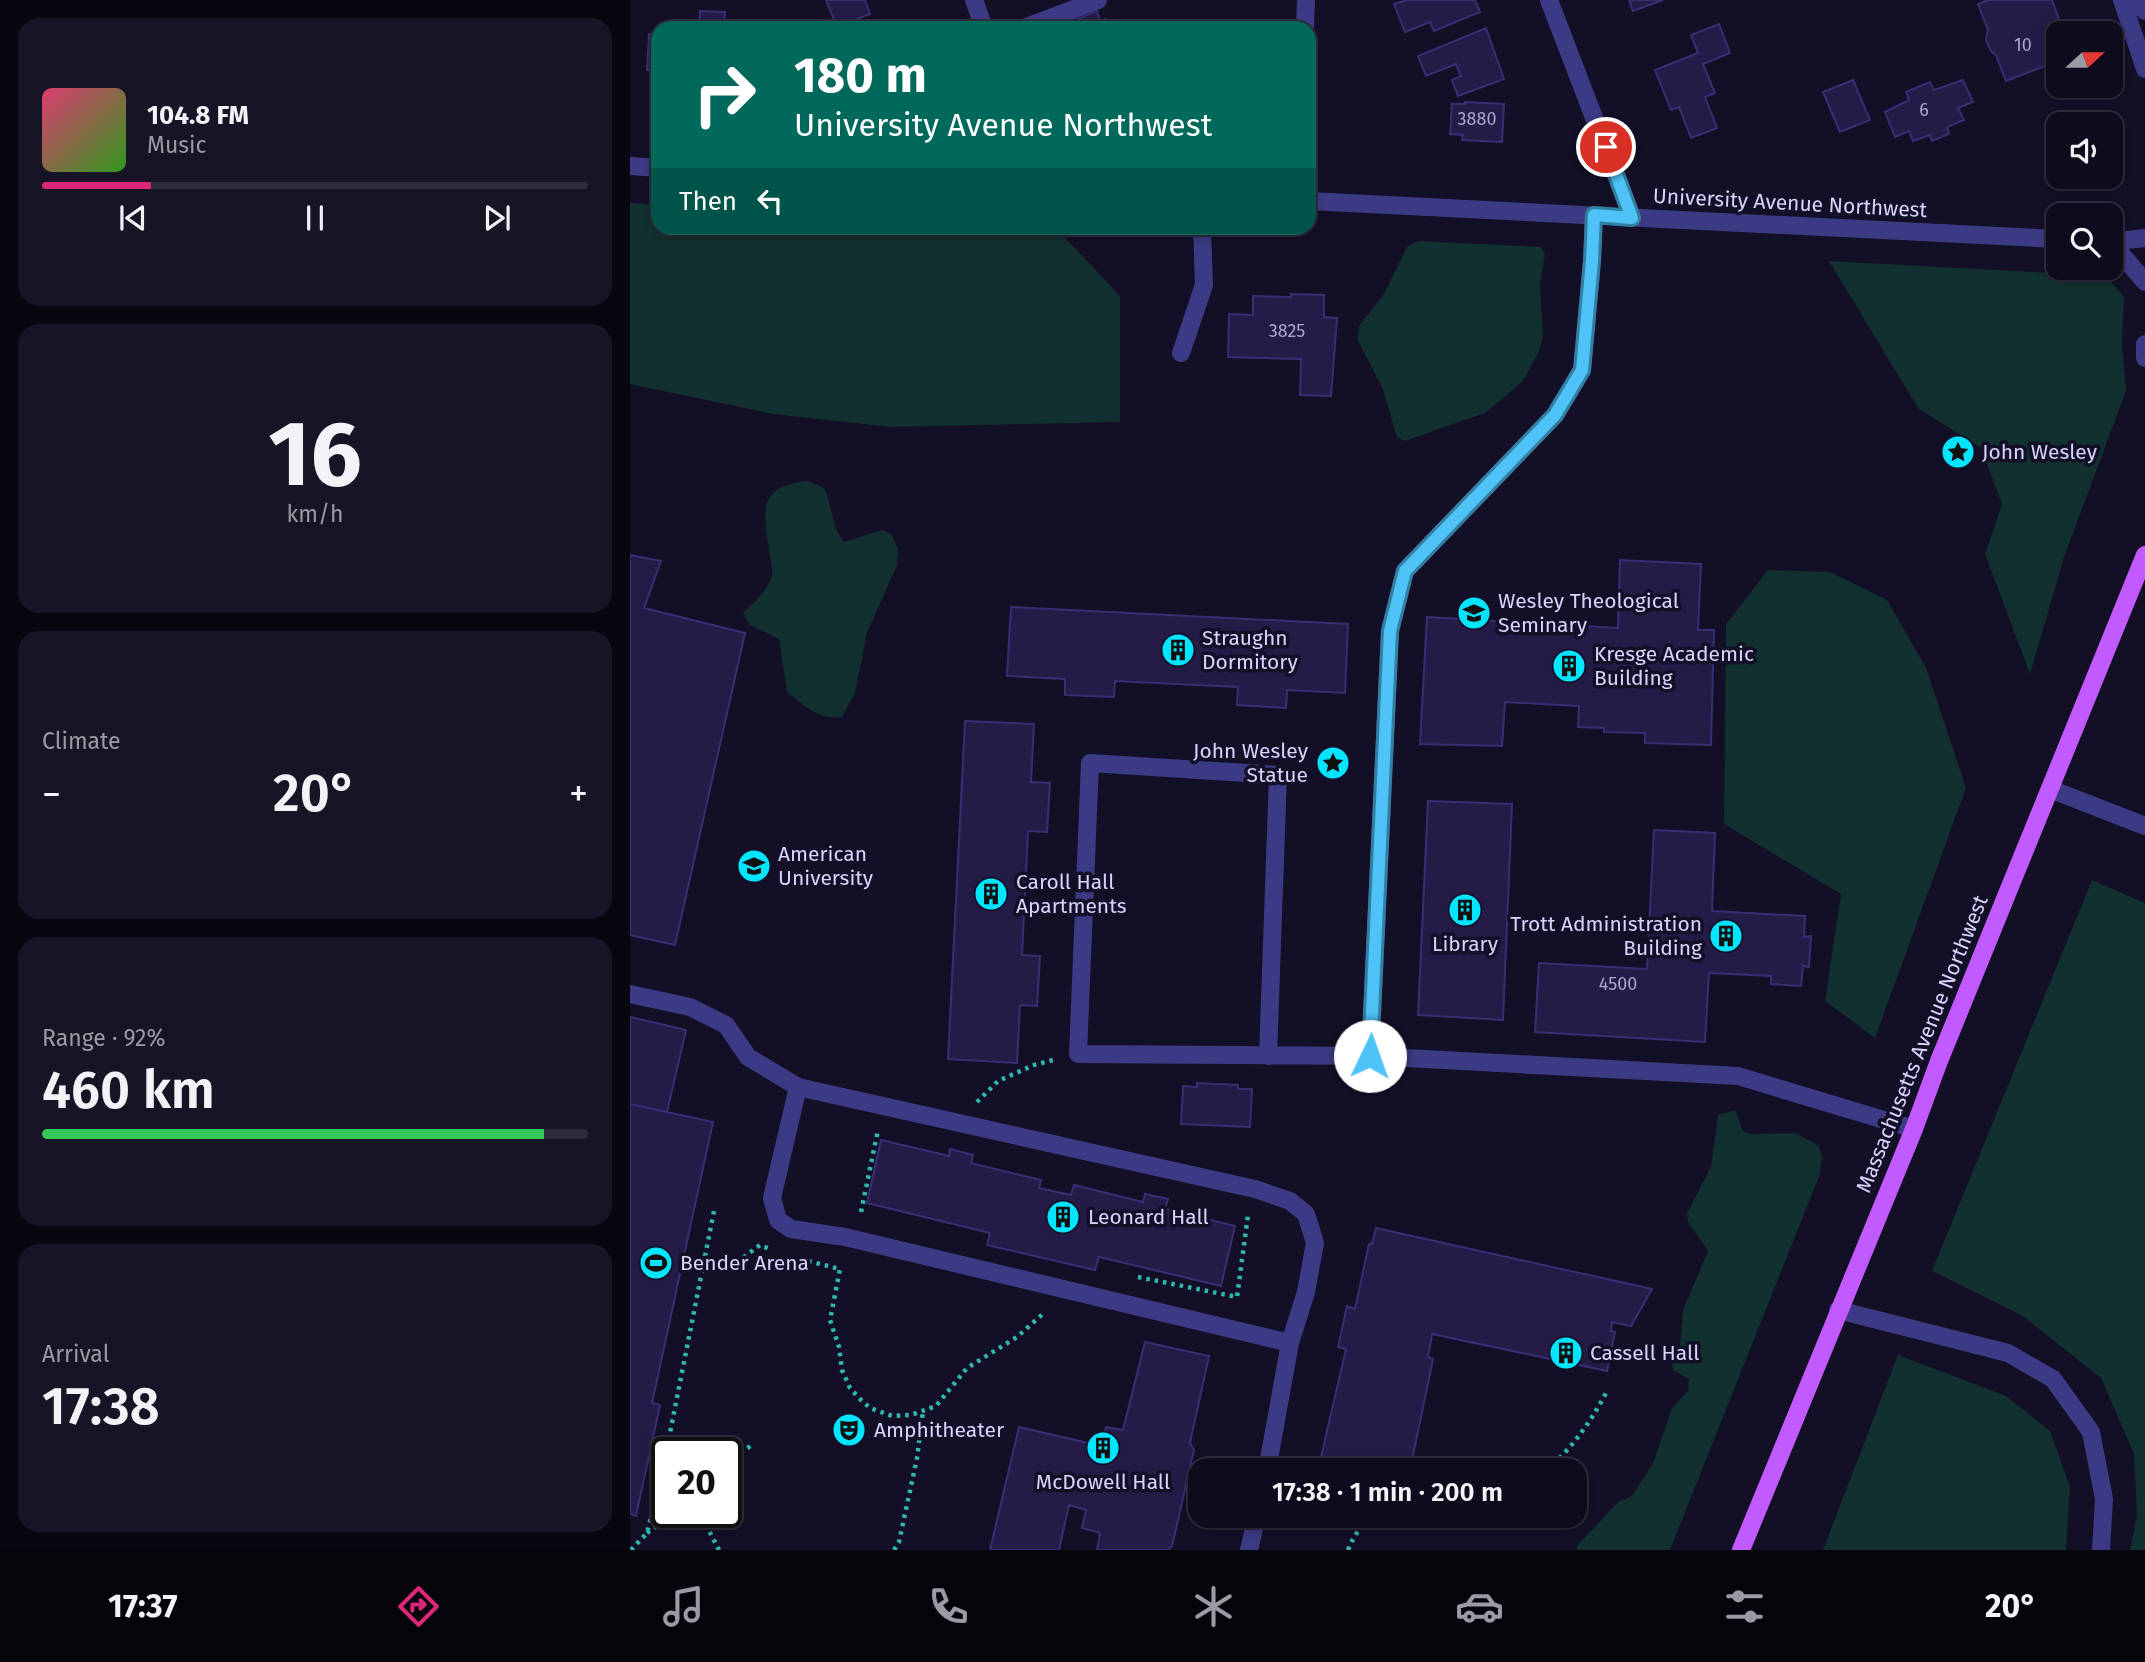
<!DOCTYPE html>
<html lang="en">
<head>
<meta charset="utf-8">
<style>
	body { margin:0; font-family:"Fira Sans",sans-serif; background:#171425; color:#f1f3f6; height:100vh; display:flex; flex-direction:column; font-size:26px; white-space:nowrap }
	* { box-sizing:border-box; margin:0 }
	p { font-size:23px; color:#9b9ba3 }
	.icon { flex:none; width:38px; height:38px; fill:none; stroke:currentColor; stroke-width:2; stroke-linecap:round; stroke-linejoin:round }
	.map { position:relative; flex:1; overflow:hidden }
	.sheet { display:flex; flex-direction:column; gap:18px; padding:18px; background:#08060f; width:630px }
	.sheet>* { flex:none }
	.top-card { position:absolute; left:21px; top:21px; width:665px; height:214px; border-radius:21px; box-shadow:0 4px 10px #0003,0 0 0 2px #2e2b3b; background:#00695c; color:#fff; overflow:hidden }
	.needle { width:46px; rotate:69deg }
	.buttons { position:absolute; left:1416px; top:21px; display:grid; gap:14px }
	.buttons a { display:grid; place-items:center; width:77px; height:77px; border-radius:14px; background:#0e0b1c; box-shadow:0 4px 10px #0003,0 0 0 2px #2e2b3b; font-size:35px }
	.speed { position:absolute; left:21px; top:1437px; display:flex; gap:14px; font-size:35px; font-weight:700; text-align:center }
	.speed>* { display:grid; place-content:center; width:91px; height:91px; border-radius:50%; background:#0e0b1c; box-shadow:0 4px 10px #0003,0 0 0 2px #2e2b3b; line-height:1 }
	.speed .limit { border:4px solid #111; border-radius:10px; background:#fff; color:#111 }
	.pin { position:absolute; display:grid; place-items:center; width:60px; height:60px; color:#fff; margin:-30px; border:4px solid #fff; border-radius:50%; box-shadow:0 2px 7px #0007 }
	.me { position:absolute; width:77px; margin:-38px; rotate:3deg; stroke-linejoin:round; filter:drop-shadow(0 0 5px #0008) }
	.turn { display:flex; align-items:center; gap:24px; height:147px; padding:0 28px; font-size:32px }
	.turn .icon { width:91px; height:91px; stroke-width:2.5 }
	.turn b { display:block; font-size:49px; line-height:60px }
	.then { display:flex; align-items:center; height:66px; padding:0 28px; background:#0003; gap:14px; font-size:26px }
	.big { font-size:52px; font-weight:600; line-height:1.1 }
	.sheet .card { flex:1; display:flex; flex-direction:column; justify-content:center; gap:10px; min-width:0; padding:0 24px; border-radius:21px; background:#171425 }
	.sheet .dial { align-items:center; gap:0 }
	.dial b { font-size:91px; line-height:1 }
	.song { display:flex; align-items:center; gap:21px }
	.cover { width:84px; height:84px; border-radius:10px; background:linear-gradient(135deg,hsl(340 70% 55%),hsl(110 70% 35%)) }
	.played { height:7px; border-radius:4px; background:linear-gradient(90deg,#db2777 20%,#2e2b3b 20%) }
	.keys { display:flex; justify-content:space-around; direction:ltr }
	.heat { display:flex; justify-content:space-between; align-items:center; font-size:38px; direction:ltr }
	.charge { height:10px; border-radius:5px; background:linear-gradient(90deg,#34c759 92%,#2e2b3b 0) }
	.trip { position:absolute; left:558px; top:1458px; width:399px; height:70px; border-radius:21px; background:#0e0b1c; box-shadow:0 4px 10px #0003,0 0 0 2px #2e2b3b; font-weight:600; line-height:70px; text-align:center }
	.menu { display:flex; height:112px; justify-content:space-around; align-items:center; background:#06040b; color:#9b9ba3 }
	.menu .icon { width:49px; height:49px }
	.menu .selected { color:#db2777 }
	.menu b { font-size:32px; color:#f1f3f6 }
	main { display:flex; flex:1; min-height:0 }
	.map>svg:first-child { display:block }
</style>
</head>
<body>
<main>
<section class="sheet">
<div class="card">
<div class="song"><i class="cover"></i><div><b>104.8 FM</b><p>Music</p></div></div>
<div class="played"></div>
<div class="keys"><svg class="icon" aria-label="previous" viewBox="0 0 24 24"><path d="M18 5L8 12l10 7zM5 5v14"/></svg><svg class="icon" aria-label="pause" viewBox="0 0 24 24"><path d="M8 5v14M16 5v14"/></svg><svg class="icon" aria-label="next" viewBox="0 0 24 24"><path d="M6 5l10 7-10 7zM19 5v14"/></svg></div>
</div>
<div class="card dial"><b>16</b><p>km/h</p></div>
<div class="card"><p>Climate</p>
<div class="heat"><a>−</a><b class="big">20°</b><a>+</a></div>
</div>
<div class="card"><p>Range · 92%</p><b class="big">460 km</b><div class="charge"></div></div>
<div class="card"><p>Arrival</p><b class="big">17:38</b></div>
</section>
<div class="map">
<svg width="1515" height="1550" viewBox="0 0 1515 1550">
	<rect width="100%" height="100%" fill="#130f26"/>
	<path fill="#12302f" d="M0,203L28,205V228L427,229L490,296V422L261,427L143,414L0,384Z
		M789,241L911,247L915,254L910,285L913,335L909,352L893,381L855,413L775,441L767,437L753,389L728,341L729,326L754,294L777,247Z
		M1199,261L1476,276L1494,297L1492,343L1496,391L1434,557L1400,674L1355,554L1372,504L1351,448L1288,408Z
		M177,481L194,488C203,506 201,527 214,542L252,530L261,534L268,549L267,565L237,633L225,693L212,717C189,720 174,706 157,692L149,639L120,625L113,613C123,603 136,593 141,579C144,573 141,565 140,558C135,517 123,486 177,481Z
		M1138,570L1200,572L1257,600L1296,668L1336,788L1245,1038L1195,1001L1211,894L1094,824L1096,624Z
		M1462,880L1515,903V1550H1500L1507,1515L1504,1454L1471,1378L1393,1316L1302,1271Z
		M1105,1110L1113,1131L1122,1134L1165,1133L1188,1145L1192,1156L1190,1174L1040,1550H947V1546L988,1502L1002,1496L1024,1461L1042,1408L1058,1391L1059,1379L1043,1370L1042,1363L1050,1346L1053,1310L1078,1251L1058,1222L1057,1213L1081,1167L1088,1115Z
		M1268,1355L1376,1396L1420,1431L1440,1486L1436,1550H1193Z"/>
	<path fill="#241b47" stroke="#3b2d73" stroke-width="2" d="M196,0H235L240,14L207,27Z
		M777,0H845L850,12L804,31L800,22L775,32L764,4Z
		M999,0H1033L1003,11Z
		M1358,0H1422L1434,33H1428V61L1376,81L1366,55L1361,51L1356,40L1358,30L1348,4Z
		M70,11L95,12L94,28H69Z
		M467,11L470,21L476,19L479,27L437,28L435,24Z
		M1089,24L1100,53L1073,64L1085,93L1075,97L1087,128L1061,138L1049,107L1041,110L1025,70L1068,53L1061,35Z
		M856,28L874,79L828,96L822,80L831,76L826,64L796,76L788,56Z
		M19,34H28V70H17Z
		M1223,80L1240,120L1210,132L1193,92Z
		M1333,80L1343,102L1328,108L1334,120L1317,127L1319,134L1302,141L1300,135L1283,141L1279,131L1265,137L1255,112L1279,100L1276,92L1300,82L1304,90Z
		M835,102L874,104L872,142L832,140L833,135L820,134L822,104H835Z
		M661,294L694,295V317L707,318L701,396L670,395L671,359L598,357L599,314L623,315V296L661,297Z
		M0,555L31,561L14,608L115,633L45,945L0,935Z
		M990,560L1071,564L1068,630H1084L1081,745L1015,743V733L974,732V728L948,727L949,706L875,702L872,746L790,744L797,617L988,628Z
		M381,607L718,624L715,693L657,690L656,708L607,705L608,687L485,681L484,697L435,695V679L377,676Z
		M335,721L404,724L401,782L420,783L417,832L398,831L392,955L410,956L407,1006L390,1005L387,1063L318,1059Z
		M798,801L882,804L873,1020L788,1015Z
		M1024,830L1085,833L1082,911L1175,916L1174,937L1181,936L1179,967L1173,966L1171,986L1141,984V976L1079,973L1075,1042L905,1032L909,963L1017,969Z
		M0,1017L56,1030L37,1112L0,1104Z
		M567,1083L608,1085V1089H622L620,1127L551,1124L553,1086L567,1087Z
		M0,1104L83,1122L22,1403L30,1405L6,1516L0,1514Z
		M251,1140L319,1156L320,1149L343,1155L341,1163L411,1180L409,1188L441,1195L444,1185L513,1202L515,1194L538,1199L535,1209L605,1226L591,1286L469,1257L465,1270L357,1245L360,1233L237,1203Z
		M746,1228L1022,1289L1001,1326L982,1322L981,1331L985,1332L977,1371L802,1334L798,1357L803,1359L780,1470H688L716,1349L708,1347L717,1306L725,1309L739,1244H742Z
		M515,1342L579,1356L560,1443L564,1450L542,1546L538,1550H467L470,1533L452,1528L456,1510L439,1505L429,1550H360L389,1427L471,1446L476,1427L493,1430Z"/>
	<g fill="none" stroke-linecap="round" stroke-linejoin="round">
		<path stroke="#2fb8b0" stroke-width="4.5" stroke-dasharray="3.5 5" stroke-linecap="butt" d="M347,1102L368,1081L404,1065L423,1060
			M231,1212L248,1130
			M74,1259L103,1265L130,1245L142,1250
			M170,1259L210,1269L200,1320L209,1347L212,1370L220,1388L230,1399L240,1408L262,1416L281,1415L306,1406L337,1368L387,1337L415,1312
			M508,1277L607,1297L618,1215
			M96,1462L122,1445
			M917,1470C942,1448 960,1423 976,1393
			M32,1473L84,1211
			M64,1512L76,1525L89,1550
			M17,1533L47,1512
			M1,1550L17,1533L32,1473L37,1474
			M264,1550L269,1542L287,1458L293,1411
			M718,1550C725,1533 732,1523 750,1516"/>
		<path stroke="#3d3a85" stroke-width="18" d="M394,28L468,0
			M675,28L676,0
			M551,353L574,285L572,228
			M638,1056L648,775L460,763L448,1054L740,1056L1108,1076L1284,1129
			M740,1056L760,630L775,571L925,415L952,370L962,261L964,215
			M1208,1310L1378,1353L1423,1379L1461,1432L1474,1499L1471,1550"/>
		<path stroke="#3d3a85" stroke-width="18" d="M344,0L354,28
			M919,0L1002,217
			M1492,0L1515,69
			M1504,0L1515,11
			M0,166L28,168
			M679,201L1428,239
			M1480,242L1515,238
			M1481,242L1515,282
			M1515,344V358
			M1420,789L1515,826
			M0,994L60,1007L96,1025L118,1057L168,1087L625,1189L660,1201L676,1214L685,1243L676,1292L660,1343L637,1470
			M168,1087L142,1198L148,1220L161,1229L215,1237L660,1343
			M619,1550L627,1516"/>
		<path stroke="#c25bff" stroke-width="18" d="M1111,1550L1284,1129L1309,1061L1515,555"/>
	</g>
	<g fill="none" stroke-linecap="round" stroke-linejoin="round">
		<defs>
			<path id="route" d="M740,1056L760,631L775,571L925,415L952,370L962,261L964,215L1002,218L976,147"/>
		</defs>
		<use href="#route" stroke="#337fa1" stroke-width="18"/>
		<use href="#route" stroke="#4fc3f7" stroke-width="12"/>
	</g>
	<defs>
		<symbol id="sight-disc" viewBox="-11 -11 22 22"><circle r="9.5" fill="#00e5ff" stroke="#130f26"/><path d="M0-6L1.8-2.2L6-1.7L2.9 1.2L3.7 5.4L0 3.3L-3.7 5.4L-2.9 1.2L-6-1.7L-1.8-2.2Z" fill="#111"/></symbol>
		<symbol id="university-disc" viewBox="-11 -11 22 22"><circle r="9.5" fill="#00e5ff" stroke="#130f26"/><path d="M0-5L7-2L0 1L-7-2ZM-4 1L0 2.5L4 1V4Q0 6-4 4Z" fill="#111"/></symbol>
		<symbol id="building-disc" viewBox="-11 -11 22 22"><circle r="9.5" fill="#00e5ff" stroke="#130f26"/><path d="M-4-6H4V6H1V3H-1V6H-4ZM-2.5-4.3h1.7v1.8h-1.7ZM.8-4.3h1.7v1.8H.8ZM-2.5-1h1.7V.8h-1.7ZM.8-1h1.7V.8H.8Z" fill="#111"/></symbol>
		<symbol id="stadium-disc" viewBox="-11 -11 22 22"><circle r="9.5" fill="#00e5ff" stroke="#130f26"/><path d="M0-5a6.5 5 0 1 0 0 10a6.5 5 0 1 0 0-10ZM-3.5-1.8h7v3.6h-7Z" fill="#111"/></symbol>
		<symbol id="theatre-disc" viewBox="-11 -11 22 22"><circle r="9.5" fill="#00e5ff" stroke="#130f26"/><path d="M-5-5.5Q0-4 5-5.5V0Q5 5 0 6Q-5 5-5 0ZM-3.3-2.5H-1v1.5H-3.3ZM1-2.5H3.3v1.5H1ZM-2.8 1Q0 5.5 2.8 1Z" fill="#111"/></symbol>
	</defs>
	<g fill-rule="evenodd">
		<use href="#sight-disc" x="1309" y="433" width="38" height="38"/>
		<use href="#university-disc" x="825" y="594" width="38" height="38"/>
		<use href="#building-disc" x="529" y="631" width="38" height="38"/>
		<use href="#building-disc" x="920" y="647" width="38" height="38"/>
		<use href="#sight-disc" x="684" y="744" width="38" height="38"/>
		<use href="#university-disc" x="105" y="847" width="38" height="38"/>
		<use href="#building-disc" x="342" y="875" width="38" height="38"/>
		<use href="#building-disc" x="816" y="891" width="38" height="38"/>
		<use href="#building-disc" x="1077" y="917" width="38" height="38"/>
		<use href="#building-disc" x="414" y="1198" width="38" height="38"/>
		<use href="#stadium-disc" x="7" y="1244" width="38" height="38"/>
		<use href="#building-disc" x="917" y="1334" width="38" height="38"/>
		<use href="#theatre-disc" x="200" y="1411" width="38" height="38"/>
		<use href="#building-disc" x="454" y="1429" width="38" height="38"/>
	</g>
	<g text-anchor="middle" stroke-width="7" stroke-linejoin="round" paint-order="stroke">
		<g font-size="18" fill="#aca6d1">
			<text x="1393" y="51">10</text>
			<text x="1294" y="116">6</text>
			<text x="847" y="125">3880</text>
			<text x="657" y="337">3825</text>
			<text x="988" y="990">4500</text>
		</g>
		<g font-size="21" fill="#d9d4ff" stroke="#130f26">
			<text transform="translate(1160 203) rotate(3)" y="7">University Avenue Northwest</text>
			<text transform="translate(1292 1044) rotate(-68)" y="7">Massachusetts Avenue Northwest</text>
		</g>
		<g font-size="21" fill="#d9d4ff" stroke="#130f26" text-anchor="start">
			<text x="1352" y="459">John Wesley</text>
			<text x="868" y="608">Wesley Theological<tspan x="868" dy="24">Seminary</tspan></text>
			<text x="572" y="645">Straughn<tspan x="572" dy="24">Dormitory</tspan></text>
			<text x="964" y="661">Kresge Academic<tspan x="964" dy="24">Building</tspan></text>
			<text x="678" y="758" text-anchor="end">John Wesley<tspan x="678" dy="24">Statue</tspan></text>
			<text x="148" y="861">American<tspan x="148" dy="24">University</tspan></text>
			<text x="386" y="889">Caroll Hall<tspan x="386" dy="24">Apartments</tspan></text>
			<text x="1072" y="931" text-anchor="end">Trott Administration<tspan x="1072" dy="24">Building</tspan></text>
			<text x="835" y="951" text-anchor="middle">Library</text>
			<text x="458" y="1224">Leonard Hall</text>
			<text x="50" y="1270">Bender Arena</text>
			<text x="960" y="1360">Cassell Hall</text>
			<text x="244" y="1437">Amphitheater</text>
			<text x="473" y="1489" text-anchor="middle">McDowell Hall</text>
		</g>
	</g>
</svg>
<div class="buttons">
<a><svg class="needle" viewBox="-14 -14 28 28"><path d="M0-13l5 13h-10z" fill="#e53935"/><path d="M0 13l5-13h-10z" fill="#9b9ba3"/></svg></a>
<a><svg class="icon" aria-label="sound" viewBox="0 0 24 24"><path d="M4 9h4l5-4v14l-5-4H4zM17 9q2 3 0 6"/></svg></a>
<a><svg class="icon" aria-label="search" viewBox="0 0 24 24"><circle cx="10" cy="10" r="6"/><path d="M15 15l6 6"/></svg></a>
</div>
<div class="speed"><div class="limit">20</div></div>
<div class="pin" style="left:976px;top:147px;background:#d93025"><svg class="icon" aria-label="arrive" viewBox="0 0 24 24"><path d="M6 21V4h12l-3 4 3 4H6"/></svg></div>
<svg class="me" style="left:740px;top:1056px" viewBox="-20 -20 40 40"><circle r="19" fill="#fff"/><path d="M0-13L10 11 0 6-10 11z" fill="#4fc3f7"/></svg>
<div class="trip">17:38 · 1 min · 200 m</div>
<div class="top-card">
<div class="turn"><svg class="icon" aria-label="right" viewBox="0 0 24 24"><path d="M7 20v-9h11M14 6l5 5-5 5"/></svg><div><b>180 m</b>University Avenue Northwest</div></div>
<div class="then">Then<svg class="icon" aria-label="left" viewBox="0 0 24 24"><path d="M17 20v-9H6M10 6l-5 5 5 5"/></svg></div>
</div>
</div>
</main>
<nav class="menu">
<b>17:37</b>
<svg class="icon selected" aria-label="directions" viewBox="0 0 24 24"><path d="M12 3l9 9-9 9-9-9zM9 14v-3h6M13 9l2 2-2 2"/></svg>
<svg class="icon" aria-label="music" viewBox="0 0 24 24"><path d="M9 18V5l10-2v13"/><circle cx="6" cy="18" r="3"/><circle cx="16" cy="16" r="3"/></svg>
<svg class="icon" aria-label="phone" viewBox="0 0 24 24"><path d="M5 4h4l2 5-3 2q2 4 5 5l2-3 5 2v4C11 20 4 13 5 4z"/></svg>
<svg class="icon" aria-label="climate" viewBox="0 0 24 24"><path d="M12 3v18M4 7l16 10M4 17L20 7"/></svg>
<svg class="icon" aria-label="car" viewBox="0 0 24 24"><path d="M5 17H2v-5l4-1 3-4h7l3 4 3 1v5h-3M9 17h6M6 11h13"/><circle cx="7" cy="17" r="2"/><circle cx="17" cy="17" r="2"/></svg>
<svg class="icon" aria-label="filters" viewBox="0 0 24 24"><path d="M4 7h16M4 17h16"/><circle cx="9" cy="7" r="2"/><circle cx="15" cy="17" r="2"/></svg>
<b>20°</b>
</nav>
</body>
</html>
